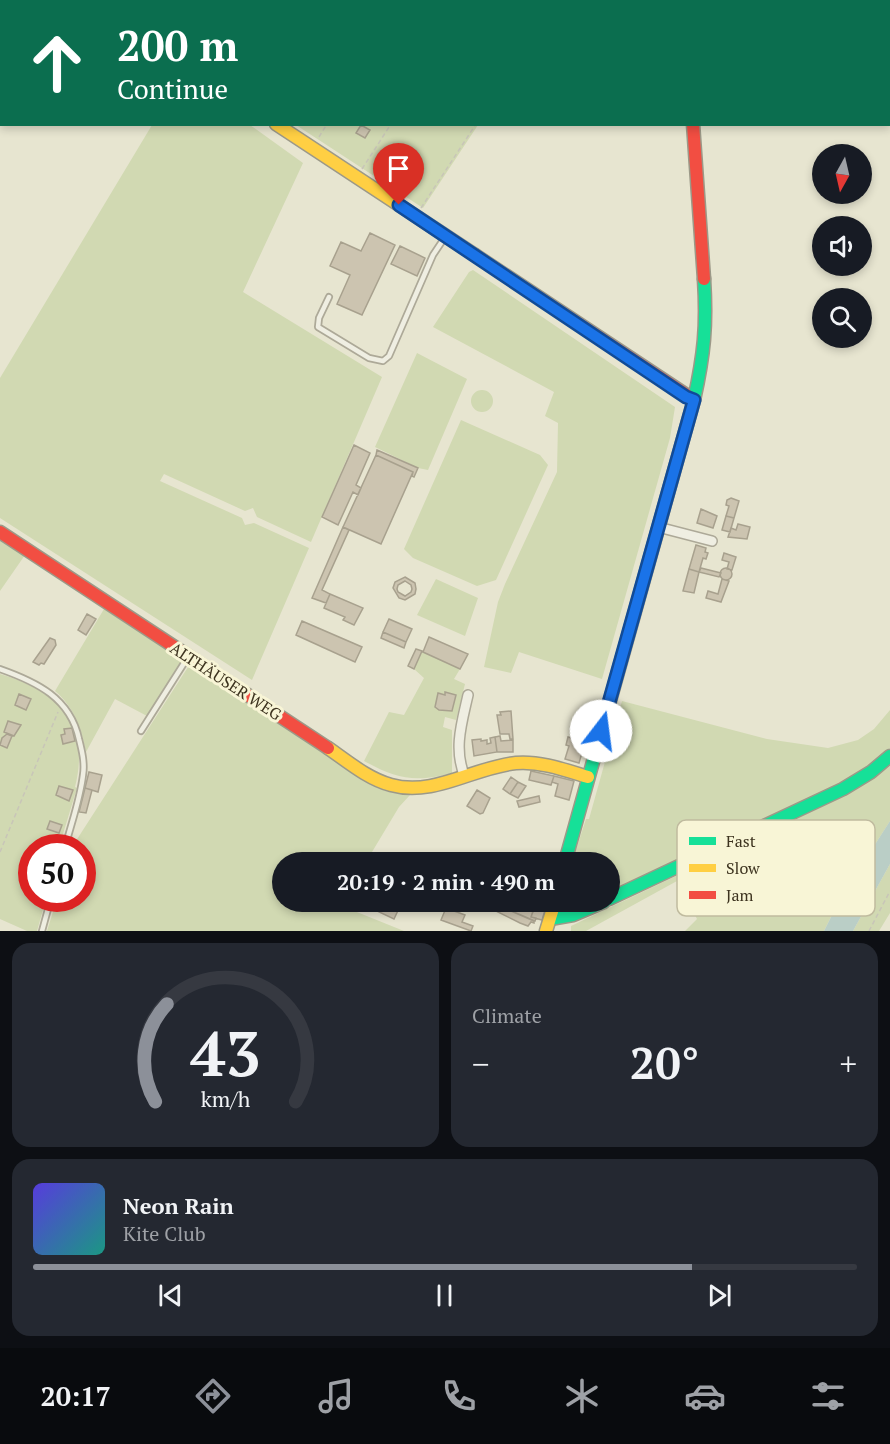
<!DOCTYPE html>
<html lang="en">
<head>
<meta charset="utf-8">
<style>
	body { margin:0; font-family:"PT Serif",serif; background:#242831; color:#f1f3f6; height:100vh; display:flex; flex-direction:column; font-size:22px; white-space:nowrap }
	* { box-sizing:border-box; margin:0 }
	p { font-size:20px; color:#9ea1a6 }
	.icon { flex:none; width:33px; height:33px; fill:none; stroke:currentColor; stroke-width:2; stroke-linecap:round; stroke-linejoin:round }
	.map { position:relative; height:931px; overflow:hidden }
	.details { display:flex; flex-direction:column; gap:12px; padding:12px; background:#0d0f14; flex:1 }
	.details>* { flex:none }
	.guide { position:absolute; left:0px; top:0px; width:891px; height:126px; box-shadow:0 3px 9px #0003; background:#0b6e4f; color:#fff; overflow:hidden }
	.needle { width:39px; rotate:188deg }
	.controls { position:absolute; left:812px; top:144px; display:grid; gap:12px }
	.controls a { display:grid; place-items:center; width:60px; height:60px; border-radius:50%; background:#171b24; box-shadow:0 3px 9px #0003; font-size:30px }
	.speed { position:absolute; left:18px; top:834px; display:flex; gap:12px; font-size:30px; font-weight:700; text-align:center }
	.speed>* { display:grid; place-content:center; width:78px; height:78px; border-radius:50%; background:#171b24; box-shadow:0 3px 9px #0003; line-height:1 }
	.speed .limit { border:9px solid #d22; background:#fff; color:#111 }
	.pin { position:absolute; display:grid; place-items:center; width:51px; height:51px; color:#fff; margin:-62px -26px; border-radius:50% 50% 50% 0; rotate:-45deg; box-shadow:0 0 6px #0007 }
	.pin .icon { rotate:45deg }
	.me { position:absolute; width:66px; margin:-33px; rotate:15deg; stroke-linejoin:round; filter:drop-shadow(0 0 4px #0008) }
	.turn { display:flex; align-items:center; gap:21px; height:126px; padding:0 18px; font-size:27px }
	.turn .icon { width:78px; height:78px; stroke-width:2.5 }
	.turn b { display:block; font-size:42px; line-height:51px }
	.big { font-size:45px; font-weight:600; line-height:1.1 }
	.details .widget { flex:1; display:flex; flex-direction:column; justify-content:center; gap:9px; min-width:0; padding:0 21px; border-radius:18px; background:#242831 }
	.details .dial { align-items:center; gap:0 }
	.dial svg { height:156px; overflow:visible; fill:none; stroke:#363941; stroke-width:7; stroke-linecap:round; text-anchor:middle }
	.dial text { fill:#f1f3f6; stroke:none }
	.song { display:flex; align-items:center; gap:18px }
	.cover { width:72px; height:72px; border-radius:9px; background:linear-gradient(135deg,hsl(250 70% 55%),hsl(170 70% 35%)) }
	.played { height:6px; border-radius:3px; background:linear-gradient(90deg,#8c9099 80%,#363941 80%) }
	.keys { display:flex; justify-content:space-around; direction:ltr }
	.heat { display:flex; justify-content:space-between; align-items:center; font-size:33px; direction:ltr }
	.details .tiles { flex:1; display:grid; gap:12px; grid-template-columns:1fr 1fr }
	.widget:last-child { grid-column:span 2 }
	.trip { position:absolute; left:272px; top:852px; width:348px; height:60px; border-radius:30px; background:#171b24; box-shadow:0 3px 9px #0003; font-weight:600; line-height:60px; text-align:center }
	.dock { display:flex; height:96px; justify-content:space-around; align-items:center; background:#090b0e; color:#9ea1a6 }
	.dock .icon { width:42px; height:42px }
	.dock .current { color:#8c9099 }
	.dock b { font-size:27px; color:#f1f3f6 }
	.map>svg:first-child { display:block }
</style>
</head>
<body>
<div class="map">
<svg width="890" height="931" viewBox="0 0 890 931">
	<rect width="100%" height="100%" fill="#e7e5d0"/>
	<path fill="#d1d9b2" d="M245,0H559L244,1Z
		M152,125H250L303,163L243,292L382,377L311,542L257,517L253,508L245,511L164,474L160,481L242,518L245,525L254,523L309,548L252,680L0,518V378Z
		M296,125H478L423,208Z
		M473,270L675,407L670,438L602,679L519,652L511,673L484,667L498,602L505,584L557,472L558,423L545,416L554,392L433,327L469,272Z
		M417,353L467,379L428,470L418,468L375,447Z
		M471 401a11 11 0 1 1 22 0a11 11 0 1 1-22 0Z
		M461,420L540,455L548,465L496,580L477,586L413,558L404,549Z
		M0,538L25,555L0,591Z
		M436,579L478,598L465,636L417,615Z
		M104,609L182,660L147,716L115,699L86,752C81,728 74,707 55,691Z
		M422,651L460,669L454,679L465,684L456,720L445,717L443,727L452,730V773C415,783 397,779 364,761L389,712L404,715L424,678L414,669Z
		M190,664L353,773L385,791L410,795L399,807L366,862H282V902H332L404,931H47L57,899L82,898V848L72,847Z
		M0,674C58,691 91,724 75,787L77,788L59,847L32,848V898L46,899L37,931H27L0,919Z
		M622,701L767,739L828,748L858,740L874,729L890,710V748L851,779L609,893V862H572L586,819H589Z
		M890,766V821L840,899L824,931H685L697,919L677,881L586,931H571V926L852,792Z
		M890,864V913L879,931H853Z"/>
	<path fill="#bacec6" d="M890,821V864L853,931H824L840,899Z"/>
	<path fill="#ccc4b0" stroke="#a8a18e" stroke-width="1.5" fill-rule="evenodd" d="M361,125L370,130L365,138L356,133Z
		M370,233L395,245L362,315L337,304L350,275L330,266L341,242L361,251Z
		M400,246L425,258L417,276L391,264Z
		M354,445L370,453L356,485L361,488L358,495L353,492L338,525L322,517Z
		M377,450L418,468L414,477L412,476L413,472L376,455Z
		M376,455L413,472L381,544L343,527Z
		M731,498L739,501L734,518L726,516L729,506L726,505L727,500Z
		M701,509L717,516L713,528L697,523Z
		M726,516L734,518L730,532L722,530Z
		M738,524L750,527L747,539L728,537L731,528L736,530Z
		M343,527L349,530L322,590L330,594L326,603L312,598Z
		M696,545L706,548L705,552L708,553L706,559L703,558L699,572L689,569Z
		M724,553L736,557L732,570L727,569L729,562L722,560Z
		M720 574a6 6 0 1 1 12 0a6 6 0 1 1-12 0Z
		M701,568L721,573L719,577L699,572Z
		M689,569L699,572L694,593L683,591Z
		M405,577L415,583L416,589L415,594L405,600L399,598L393,588L395,582ZM405,581L411,585L412,589L411,592L405,596L398,592L397,589L398,585Z
		M722,579L729,581L721,602L706,598L708,591L718,594Z
		M330,594L363,608L354,625L343,620L345,617L324,608Z
		M87,614L96,619L86,635L78,630Z
		M389,619L412,629L406,642L383,632Z
		M302,621L362,647L355,662L296,635Z
		M383,632L406,642L404,648L381,638Z
		M429,637L468,654L460,669L423,652Z
		M50,638L55,640L56,645L44,664L41,663L39,665L33,662Z
		M416,649L422,651L414,669L408,666Z
		M445,692L456,695L452,711L439,710L435,707L438,693L445,695Z
		M19,694L31,699L26,710L15,705Z
		M511,711L513,739H510L509,734H500L497,715H501L500,712Z
		M8,721L21,725L14,736L4,732Z
		M72,728L75,741L63,744L61,735L65,734L64,729Z
		M574,731L587,735L579,763L565,759L569,746L566,745L568,737L572,738Z
		M7,734L12,736L7,748L0,745L2,738Z
		M500,736L501,741L513,740V752H497L495,737Z
		M495,737L497,752L474,756L472,740L481,739V741L487,740V744L491,743L490,738Z
		M531,771L554,776L551,785L529,780Z
		M89,772L102,775L98,792L85,788Z
		M554,776L574,781L569,800L555,796L558,784L552,782Z
		M511,777L518,782L510,794L503,789Z
		M518,782L526,786L518,798L510,794Z
		M59,786L73,790L69,801L56,795Z
		M85,788L92,790L86,813L79,812Z
		M477,790L490,798L483,813L480,814L467,806Z
		M539,796L540,802L519,807L517,801Z
		M50,821L62,825L59,833L47,829Z
		M382,902L401,904L394,919L377,911Z
		M496,902H511L533,911L531,917L536,918L535,921L497,905L495,904Z
		M536,904L546,907L542,920L531,917Z
		M497,905L534,921V923L531,922L528,926L520,923L496,911Z
		M446,908L465,915L462,922L473,926L471,931L441,920Z"/>
	<g fill="none" stroke-linecap="round" stroke-linejoin="round">
		<defs>
			<path id="lane" d="M329,297L319,318L318,327L369,358L383,361L389,356L433,255L445,237
				M0,669C37,682 70,698 79,739C82,751 85,763 83,775C80,800 71,824 65,848
				M141,731L188,657
				M42,931L51,898"/>
			<path id="street" d="M658,527L712,541
				M465,777C453,749 462,722 468,695"/>
			<path id="fast" d="M565,862L694,400C704,355 707,326 704,279
				M609,899L843,789L871,772L890,756
				M550,919L573,915L604,902"/>
			<path id="slow" d="M684,0V2
				M276,124L475,255
				M328,748C347,761 368,779 391,785C434,797 474,767 516,763C541,761 565,770 588,777
				M546,931L555,902"/>
			<path id="jam" d="M90,0L92,2
				M693,124L704,279
				M475,255L694,400
				M0,532L328,748"/>
		</defs>
		<use href="#lane" stroke="#ada998" stroke-width="8"/>
		<use href="#street" stroke="#ada998" stroke-width="12"/>
		<use href="#fast" stroke="#9c9988" stroke-width="15"/>
		<use href="#slow" stroke="#9c9988" stroke-width="15"/>
		<use href="#jam" stroke="#9c9988" stroke-width="15"/>
		<path stroke="#c8c5b8" stroke-width="1.5" stroke-dasharray="4.5 3" stroke-linecap="butt" d="M429,0L431,2
			M311,2L312,0
			M409,2L410,0
			M473,2L474,0
			M556,2L557,0
			M319,137L327,124
			M362,169L391,124
			M421,208L476,124
			M0,852L58,712
			M869,931L890,891"/>
		<use href="#lane" stroke="#efeee2" stroke-width="4.5"/>
		<use href="#street" stroke="#efeee2" stroke-width="9"/>
		<use href="#fast" stroke="#16e098" stroke-width="12"/>
		<use href="#slow" stroke="#ffcf43" stroke-width="12"/>
		<use href="#jam" stroke="#f24e42" stroke-width="12"/>
	</g>
	<g fill="none" stroke-linecap="round" stroke-linejoin="round">
		<defs>
			<path id="route" d="M399,205L686,397L694,400L601,731"/>
		</defs>
		<use href="#route" stroke="#114b97" stroke-width="15"/>
		<use href="#route" stroke="#1a73e8" stroke-width="10"/>
	</g>
	<g text-anchor="middle" stroke-width="6" stroke-linejoin="round" paint-order="stroke">
		<g font-size="16" fill="#3d331f" stroke="#f8f5d6">
			<text transform="translate(226 681) rotate(33)" y="6">ALTHÄUSER WEG</text>
		</g>
	</g>
	<rect x="677" y="820" width="198" height="96" rx="9" fill="#f8f5d6" stroke="#c0bb9f" stroke-width="1.5"/>
	<rect x="689" y="837" width="27" height="8" fill="#16e098"/>
	<rect x="689" y="864" width="27" height="8" fill="#ffcf43"/>
	<rect x="689" y="891" width="27" height="8" fill="#f24e42"/>
	<g font-size="16" fill="#3d331f">
		<text x="726" y="847">Fast</text>
		<text x="726" y="874">Slow</text>
		<text x="726" y="901">Jam</text>
	</g>
</svg>
<div class="controls">
<a><svg class="needle" viewBox="-14 -14 28 28"><path d="M0-13l5 13h-10z" fill="#e53935"/><path d="M0 13l5-13h-10z" fill="#9ea1a6"/></svg></a>
<a><svg class="icon" aria-label="sound" viewBox="0 0 24 24"><path d="M4 9h4l5-4v14l-5-4H4zM17 9q2 3 0 6"/></svg></a>
<a><svg class="icon" aria-label="search" viewBox="0 0 24 24"><circle cx="10" cy="10" r="6"/><path d="M15 15l6 6"/></svg></a>
</div>
<div class="speed"><div class="limit">50</div></div>
<div class="pin" style="left:399px;top:205px;background:#d93025"><svg class="icon" aria-label="arrive" viewBox="0 0 24 24"><path d="M6 21V4h12l-3 4 3 4H6"/></svg></div>
<svg class="me" style="left:601px;top:731px" viewBox="-20 -20 40 40"><circle r="19" fill="#fff"/><path d="M0-13L10 11 0 6-10 11z" fill="#1a73e8"/></svg>
<div class="trip">20:19 · 2 min · 490 m</div>
<div class="guide">
<div class="turn"><svg class="icon" aria-label="ahead" viewBox="0 0 24 24"><path d="M12 20V5M6 11l6-6 6 6"/></svg><div><b>200 m</b>Continue</div></div>
</div>
</div>
<section class="details">
<div class="tiles">
<div class="widget dial"><svg viewBox="0 0 100 80">
<path d="M14 69A42 42 0 1 1 86 69"/>
<path d="M14 69A42 42 0 0 1 20 19" stroke="#8c9099"/>
<text x="50" y="56" font-size="32" font-weight="700">43</text>
<text x="50" y="72" font-size="11">km/h</text>
</svg></div>
<div class="widget"><p>Climate</p>
<div class="heat"><a>−</a><b class="big">20°</b><a>+</a></div>
</div>
<div class="widget">
<div class="song"><i class="cover"></i><div><b>Neon Rain</b><p>Kite Club</p></div></div>
<div class="played"></div>
<div class="keys"><svg class="icon" aria-label="previous" viewBox="0 0 24 24"><path d="M18 5L8 12l10 7zM5 5v14"/></svg><svg class="icon" aria-label="pause" viewBox="0 0 24 24"><path d="M8 5v14M16 5v14"/></svg><svg class="icon" aria-label="next" viewBox="0 0 24 24"><path d="M6 5l10 7-10 7zM19 5v14"/></svg></div>
</div>
</div>
</section>
<nav class="dock">
<b>20:17</b>
<svg class="icon current" aria-label="directions" viewBox="0 0 24 24"><path d="M12 3l9 9-9 9-9-9zM9 14v-3h6M13 9l2 2-2 2"/></svg>
<svg class="icon" aria-label="music" viewBox="0 0 24 24"><path d="M9 18V5l10-2v13"/><circle cx="6" cy="18" r="3"/><circle cx="16" cy="16" r="3"/></svg>
<svg class="icon" aria-label="phone" viewBox="0 0 24 24"><path d="M5 4h4l2 5-3 2q2 4 5 5l2-3 5 2v4C11 20 4 13 5 4z"/></svg>
<svg class="icon" aria-label="climate" viewBox="0 0 24 24"><path d="M12 3v18M4 7l16 10M4 17L20 7"/></svg>
<svg class="icon" aria-label="car" viewBox="0 0 24 24"><path d="M5 17H2v-5l4-1 3-4h7l3 4 3 1v5h-3M9 17h6M6 11h13"/><circle cx="7" cy="17" r="2"/><circle cx="17" cy="17" r="2"/></svg>
<svg class="icon" aria-label="filters" viewBox="0 0 24 24"><path d="M4 7h16M4 17h16"/><circle cx="9" cy="7" r="2"/><circle cx="15" cy="17" r="2"/></svg>
</nav>
</body>
</html>
